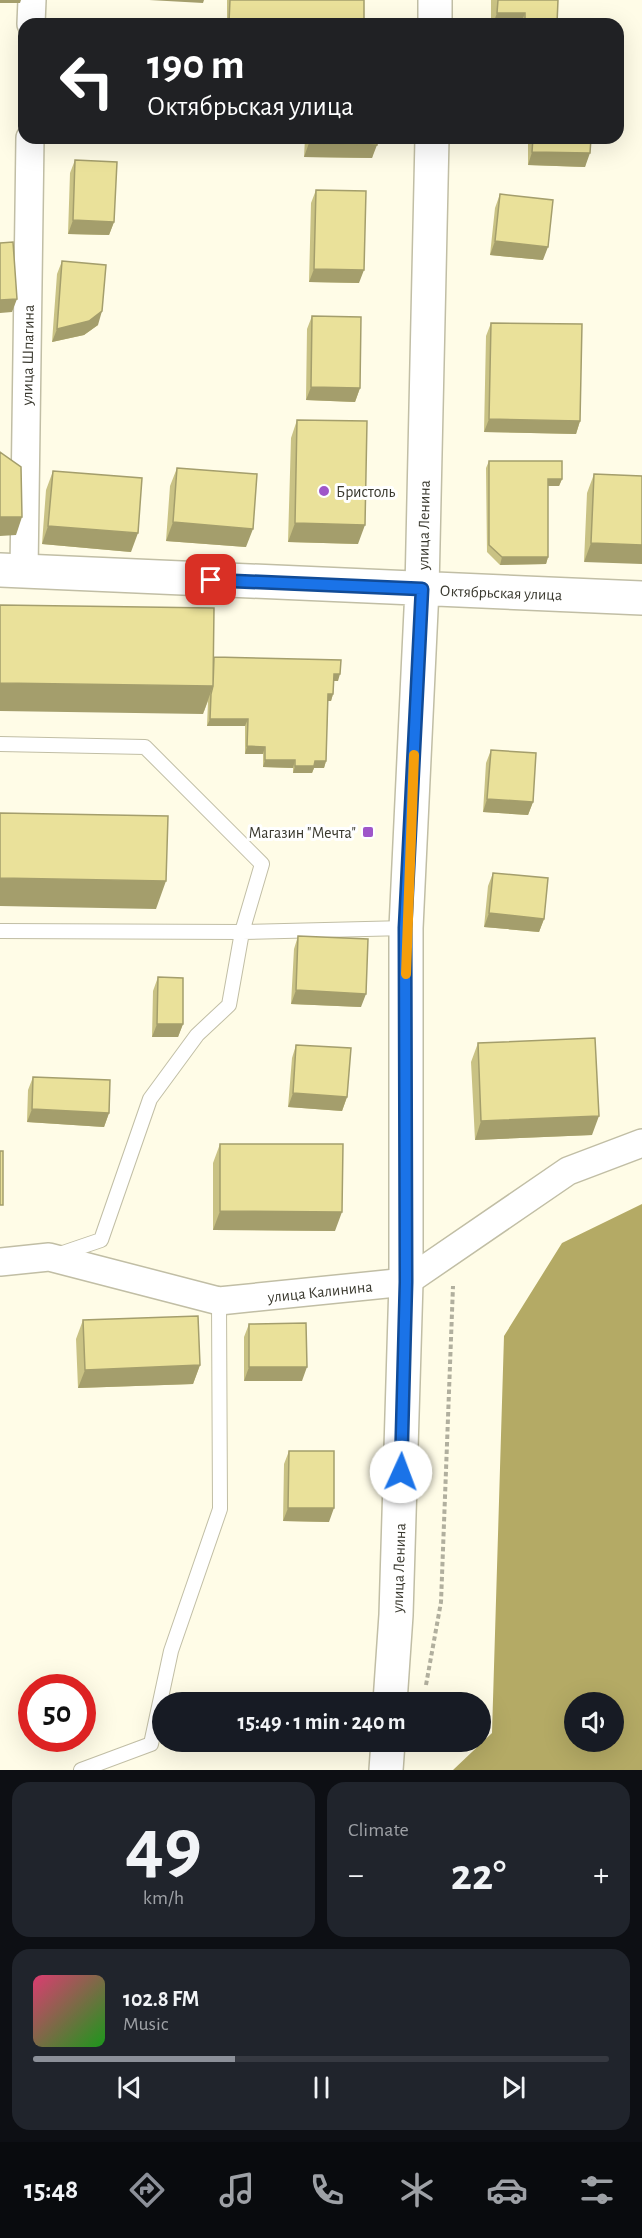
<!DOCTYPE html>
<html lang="en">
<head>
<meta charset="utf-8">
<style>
	body { margin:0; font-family:"Alegreya Sans",sans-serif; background:#20242c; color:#f1f3f6; height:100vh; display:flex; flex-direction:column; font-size:22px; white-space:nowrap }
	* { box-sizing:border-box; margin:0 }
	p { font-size:20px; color:#9ea1a6 }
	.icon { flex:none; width:33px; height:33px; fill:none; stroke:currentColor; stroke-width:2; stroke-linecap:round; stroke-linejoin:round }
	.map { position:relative; height:1770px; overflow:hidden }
	.side { display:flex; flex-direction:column; gap:12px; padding:12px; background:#0d0f14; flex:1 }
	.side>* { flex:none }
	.hud { position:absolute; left:18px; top:18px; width:606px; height:126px; border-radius:18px; box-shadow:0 6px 24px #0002; background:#202124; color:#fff; overflow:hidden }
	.fabs { position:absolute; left:564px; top:1692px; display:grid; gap:12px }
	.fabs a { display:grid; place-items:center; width:60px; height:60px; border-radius:50%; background:#171b24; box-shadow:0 6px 24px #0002; font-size:30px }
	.speed { position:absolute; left:18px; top:1674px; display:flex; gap:12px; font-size:30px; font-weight:700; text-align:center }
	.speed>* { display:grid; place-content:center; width:78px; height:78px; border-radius:50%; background:#171b24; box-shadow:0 6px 24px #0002; line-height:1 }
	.speed .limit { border:9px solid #d22; background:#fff; color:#111 }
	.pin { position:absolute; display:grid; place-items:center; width:51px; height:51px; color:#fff; margin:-26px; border-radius:12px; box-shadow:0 3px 9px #0006 }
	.me { position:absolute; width:66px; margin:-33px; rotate:2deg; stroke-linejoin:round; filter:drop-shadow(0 0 4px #0008) }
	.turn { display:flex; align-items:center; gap:21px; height:126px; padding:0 30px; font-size:27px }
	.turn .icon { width:78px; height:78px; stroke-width:2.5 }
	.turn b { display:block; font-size:42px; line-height:51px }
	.big { font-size:45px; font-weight:700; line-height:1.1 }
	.side .widget { flex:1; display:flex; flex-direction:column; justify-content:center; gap:9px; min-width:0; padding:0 21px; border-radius:18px; background:#20242c }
	.side .dial { align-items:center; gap:0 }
	.dial b { font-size:78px; line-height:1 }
	.song { display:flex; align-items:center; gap:18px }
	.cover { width:72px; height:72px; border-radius:9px; background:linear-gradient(135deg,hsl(340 70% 55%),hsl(120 70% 35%)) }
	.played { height:6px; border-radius:3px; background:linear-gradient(90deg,#8c9099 35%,#363941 35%) }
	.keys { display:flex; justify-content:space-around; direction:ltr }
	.heat { display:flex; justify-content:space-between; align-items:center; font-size:33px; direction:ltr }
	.side .tiles { flex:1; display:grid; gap:12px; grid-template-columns:1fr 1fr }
	.widget:last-child { grid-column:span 2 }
	.trip { position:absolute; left:152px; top:1692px; width:339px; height:60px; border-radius:30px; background:#171b24; box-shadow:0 6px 24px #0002; font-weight:700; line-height:60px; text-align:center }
	.menu { display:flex; height:96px; justify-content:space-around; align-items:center; background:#090b0e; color:#9ea1a6 }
	.menu .icon { width:42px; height:42px }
	.menu .active { color:#8c9099 }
	.menu b { font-size:27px; color:#f1f3f6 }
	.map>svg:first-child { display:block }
</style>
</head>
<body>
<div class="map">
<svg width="642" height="1770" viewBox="0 0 642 1770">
	<rect width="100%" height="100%" fill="#fffce7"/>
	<path fill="#b4aa65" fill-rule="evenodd" d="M642,1204V1770H453L492,1733L504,1336L562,1243ZM574,1702H614V1742H574Z"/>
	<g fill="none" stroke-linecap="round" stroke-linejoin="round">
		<defs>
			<path id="lane" d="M0,744L145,747L262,864L242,932L229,1005L197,1035L150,1099L101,1240L57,1255
				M0,931L242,932L406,928
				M81,1770L151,1744L171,1651L220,1509L219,1301"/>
			<path id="street" d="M31,24L32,0
				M24,571L30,138
				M0,1262L49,1257L219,1301L406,1282L568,1171L642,1143"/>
			<path id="secondary" d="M435,24V0
				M0,570L642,598
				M390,1702L396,1615L406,1282V928L422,589L432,138
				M386,1770L388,1742"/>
		</defs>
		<use href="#lane" stroke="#c1bea5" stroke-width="16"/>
		<use href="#street" stroke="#c1bea5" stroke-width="30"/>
		<use href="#secondary" stroke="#c1bea5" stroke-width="36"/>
		<path stroke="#b1af9e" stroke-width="4" stroke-dasharray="4.5 3" stroke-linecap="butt" d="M426,1685L441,1602L453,1286"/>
		<use href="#lane" stroke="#fff" stroke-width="14"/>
		<use href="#street" stroke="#fff" stroke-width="27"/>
		<use href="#secondary" stroke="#fff" stroke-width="33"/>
	</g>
	<path fill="#c9c284" d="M227,0H364V24H227Z
		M491,0H558L557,24H491Z
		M305,138H377L372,158L304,157Z
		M528,138H591L585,167L528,165Z
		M75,160L114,222L109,235L68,234L70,173Z
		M316,190L359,283L309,282L311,203Z
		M500,194L543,260L490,255L495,208Z
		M62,261L98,325L84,335L52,342L57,274Z
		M312,316L360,388L355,402L306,400L307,329Z
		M491,323L580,421L576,434L484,432L486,336Z
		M297,420L358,544L288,542L291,438Z
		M489,461L562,479L559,486H548V557L546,564L500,565L487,552L486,468Z
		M177,468L246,547L166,541L170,486Z
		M53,471L131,552L42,544L46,490Z
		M594,474L642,476L584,562L587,493Z
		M214,657L338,681H334L333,694L331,701H328L326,761L324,768H314L312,773H293V768L263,767V754H245V726H207L208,701L203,714Z
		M491,750L533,802L528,815L483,812L486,763Z
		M493,873L544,919L539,932L484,927L488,886Z
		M298,936L361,1007L291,1004L294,949Z
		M158,977L183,1024L178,1037H152L153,991Z
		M478,1043L592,1135L475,1140L471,1062Z
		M296,1045L347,1097L342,1111L288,1107L292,1058Z
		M33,1077L109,1113L104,1127L27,1122L28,1090Z
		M220,1144L335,1231L213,1230V1163Z
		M83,1320L200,1365L193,1384L78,1388L76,1339Z
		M249,1324L302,1381H244V1337Z
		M289,1451L329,1522L283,1521L284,1464Z"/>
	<path fill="#a49e6c" d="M0,0H21L20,3H0Z
		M149,0H204L203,3Z
		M497,13H525L521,24H493Z
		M229,22L324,24H229Z
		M309,143L377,145L372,158L304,157Z
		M532,152L590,153L585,167L528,165Z
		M73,220L114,222L109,235L68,234Z
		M495,241L548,247L543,260L490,255Z
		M314,269L364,270L359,283L309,282Z
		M17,299L12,312L0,313V300Z
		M102,311L98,325L84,335L52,342L57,329Z
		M311,387L360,388L355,402L306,400Z
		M489,419L580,421L576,434L484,432Z
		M548,479H562L559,486H545Z
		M0,517H22L16,535L0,536Z
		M173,522L253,529L246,547L166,541Z
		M295,523L365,525L358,544L288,542Z
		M48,526L138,533L131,552L42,544Z
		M591,543L642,545V564L584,562Z
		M502,557H548L546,564L500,565Z
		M334,674H340L338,681H331Z
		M0,683L213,686L203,714L0,711Z
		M328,694H333L331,701H325Z
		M210,719H248L245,726H207Z
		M247,746L265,747L263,754H245Z
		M265,760H295L293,768L263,767Z
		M315,761H326L324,768H314L312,773H293L295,766Z
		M487,799L533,802L528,815L483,812Z
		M0,878L166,881L156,909L0,906Z
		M489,913L544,919L539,932L484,927Z
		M296,990L366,994L361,1007L291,1004Z
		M157,1024H183L178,1037H152Z
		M293,1093L347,1097L342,1111L288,1107Z
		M32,1109L109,1113L104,1127L27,1122Z
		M599,1116L592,1135L475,1140L481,1121Z
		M220,1211L342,1212L335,1231L213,1230Z
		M200,1365L193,1384L78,1388L85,1370Z
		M249,1367H307L302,1381H244Z
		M288,1508H334L329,1522L283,1521Z"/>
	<path fill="#eae19a" stroke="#a49e6c" stroke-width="1.5" d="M230,0H364V24L229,22Z
		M498,0H558L557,24L525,23V13H497Z
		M310,138H377V145L309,143Z
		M533,138H591L590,153L532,152Z
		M75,160L117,162L114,222L73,220Z
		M316,190L366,191L364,270L314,269Z
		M500,194L553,200L548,247L495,241Z
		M13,242L17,299L0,300V243Z
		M62,261L106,265L102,311L89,321L57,329Z
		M312,316L361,317L360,388L311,387Z
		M491,323L582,324L580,421L489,419Z
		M297,420L367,421L365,525L295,523Z
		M0,452L21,467L22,517H0Z
		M489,461H562V479H548V557H502L489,545Z
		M177,468L257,474L253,529L173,522Z
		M53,471L142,478L138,533L48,526Z
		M594,474L642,476V545L591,543Z
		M0,605L214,608L213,686L0,683Z
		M214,657L341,660L340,674H334L333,694H328L326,761H315L314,766H295V760H265V747L247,746L248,719H210L211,694L213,686Z
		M491,750L536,753L533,802L487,799Z
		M0,813L168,816L166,881L0,878Z
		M493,873L548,878L544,919L489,913Z
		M298,936L368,939L366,994L296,990Z
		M158,977L183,978V1024H157Z
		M595,1038L599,1116L481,1121L478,1043Z
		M296,1045L351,1048L347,1097L293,1093Z
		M33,1077L110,1080L109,1113L32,1109Z
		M220,1144H343L342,1212L220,1211Z
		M0,1151H3V1205H0Z
		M198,1316L200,1365L85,1370L83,1320Z
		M306,1323L307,1367H249V1324Z
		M289,1451H334V1508H288Z"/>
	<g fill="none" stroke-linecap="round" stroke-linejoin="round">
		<defs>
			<path id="route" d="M211,580L422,589L405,928L406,1282L401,1472"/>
		</defs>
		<use href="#route" stroke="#114b97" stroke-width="15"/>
		<use href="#route" stroke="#1a73e8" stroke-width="10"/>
		<path stroke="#f59e0b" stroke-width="10" d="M406,974L414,755"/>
	</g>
	<g fill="#9f56c9" stroke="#fff" stroke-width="2">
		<circle cx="324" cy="491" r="6"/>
		<rect x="362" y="826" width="12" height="12" rx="3"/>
	</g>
	<g text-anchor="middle" stroke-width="6" stroke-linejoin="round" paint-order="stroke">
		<g font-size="16" fill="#3a392f" stroke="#fff">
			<text transform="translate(27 355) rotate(-89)" y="6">улица Шпагина</text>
			<text transform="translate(423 525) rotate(-89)" y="6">улица Ленина</text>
			<text transform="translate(501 592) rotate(2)" y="6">Октябрьская улица</text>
			<text transform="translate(320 1291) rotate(-6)" y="6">улица Калинина</text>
			<text transform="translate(398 1568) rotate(-88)" y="6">улица Ленина</text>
		</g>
		<g font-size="16" fill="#3a392f" stroke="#fff" text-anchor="start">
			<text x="336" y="497">Бристоль</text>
			<text x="356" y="838" text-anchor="end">Магазин "Мечта"</text>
		</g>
	</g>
</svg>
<div class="fabs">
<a><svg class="icon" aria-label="sound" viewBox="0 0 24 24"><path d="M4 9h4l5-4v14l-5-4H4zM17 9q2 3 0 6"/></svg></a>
</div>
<div class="speed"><div class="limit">50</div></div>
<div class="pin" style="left:211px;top:580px;background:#d93025"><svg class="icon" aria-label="arrive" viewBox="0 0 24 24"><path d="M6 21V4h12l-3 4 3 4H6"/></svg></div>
<svg class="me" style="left:401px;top:1472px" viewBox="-20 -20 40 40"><circle r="19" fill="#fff"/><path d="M0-13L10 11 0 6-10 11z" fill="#1a73e8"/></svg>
<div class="trip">15:49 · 1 min · 240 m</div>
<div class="hud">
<div class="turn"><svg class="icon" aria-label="left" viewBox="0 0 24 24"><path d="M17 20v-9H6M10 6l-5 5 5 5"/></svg><div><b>190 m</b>Октябрьская улица</div></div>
</div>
</div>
<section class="side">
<div class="tiles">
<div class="widget dial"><b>49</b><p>km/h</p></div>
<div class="widget"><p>Climate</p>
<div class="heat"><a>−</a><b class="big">22°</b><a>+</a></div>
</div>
<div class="widget">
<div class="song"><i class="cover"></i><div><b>102.8 FM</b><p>Music</p></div></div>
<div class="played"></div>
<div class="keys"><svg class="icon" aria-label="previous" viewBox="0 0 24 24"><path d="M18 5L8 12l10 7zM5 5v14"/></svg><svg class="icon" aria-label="pause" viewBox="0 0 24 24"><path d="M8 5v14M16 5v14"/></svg><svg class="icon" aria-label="next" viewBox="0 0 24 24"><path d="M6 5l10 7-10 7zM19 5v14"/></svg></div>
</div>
</div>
</section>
<nav class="menu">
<b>15:48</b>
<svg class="icon active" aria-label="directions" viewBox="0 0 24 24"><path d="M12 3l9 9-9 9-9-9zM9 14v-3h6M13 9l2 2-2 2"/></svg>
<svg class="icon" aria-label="music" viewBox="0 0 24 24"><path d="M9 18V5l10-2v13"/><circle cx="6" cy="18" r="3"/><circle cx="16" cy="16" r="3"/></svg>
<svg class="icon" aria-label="phone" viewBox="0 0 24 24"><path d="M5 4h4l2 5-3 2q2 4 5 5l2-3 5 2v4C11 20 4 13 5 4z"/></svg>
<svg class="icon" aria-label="climate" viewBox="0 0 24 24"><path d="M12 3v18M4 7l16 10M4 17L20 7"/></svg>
<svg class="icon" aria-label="car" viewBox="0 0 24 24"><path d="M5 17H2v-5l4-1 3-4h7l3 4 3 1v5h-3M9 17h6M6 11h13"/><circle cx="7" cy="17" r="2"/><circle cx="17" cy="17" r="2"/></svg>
<svg class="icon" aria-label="filters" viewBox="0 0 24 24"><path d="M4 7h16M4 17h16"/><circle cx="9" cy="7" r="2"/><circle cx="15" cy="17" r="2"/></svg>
</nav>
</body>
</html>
